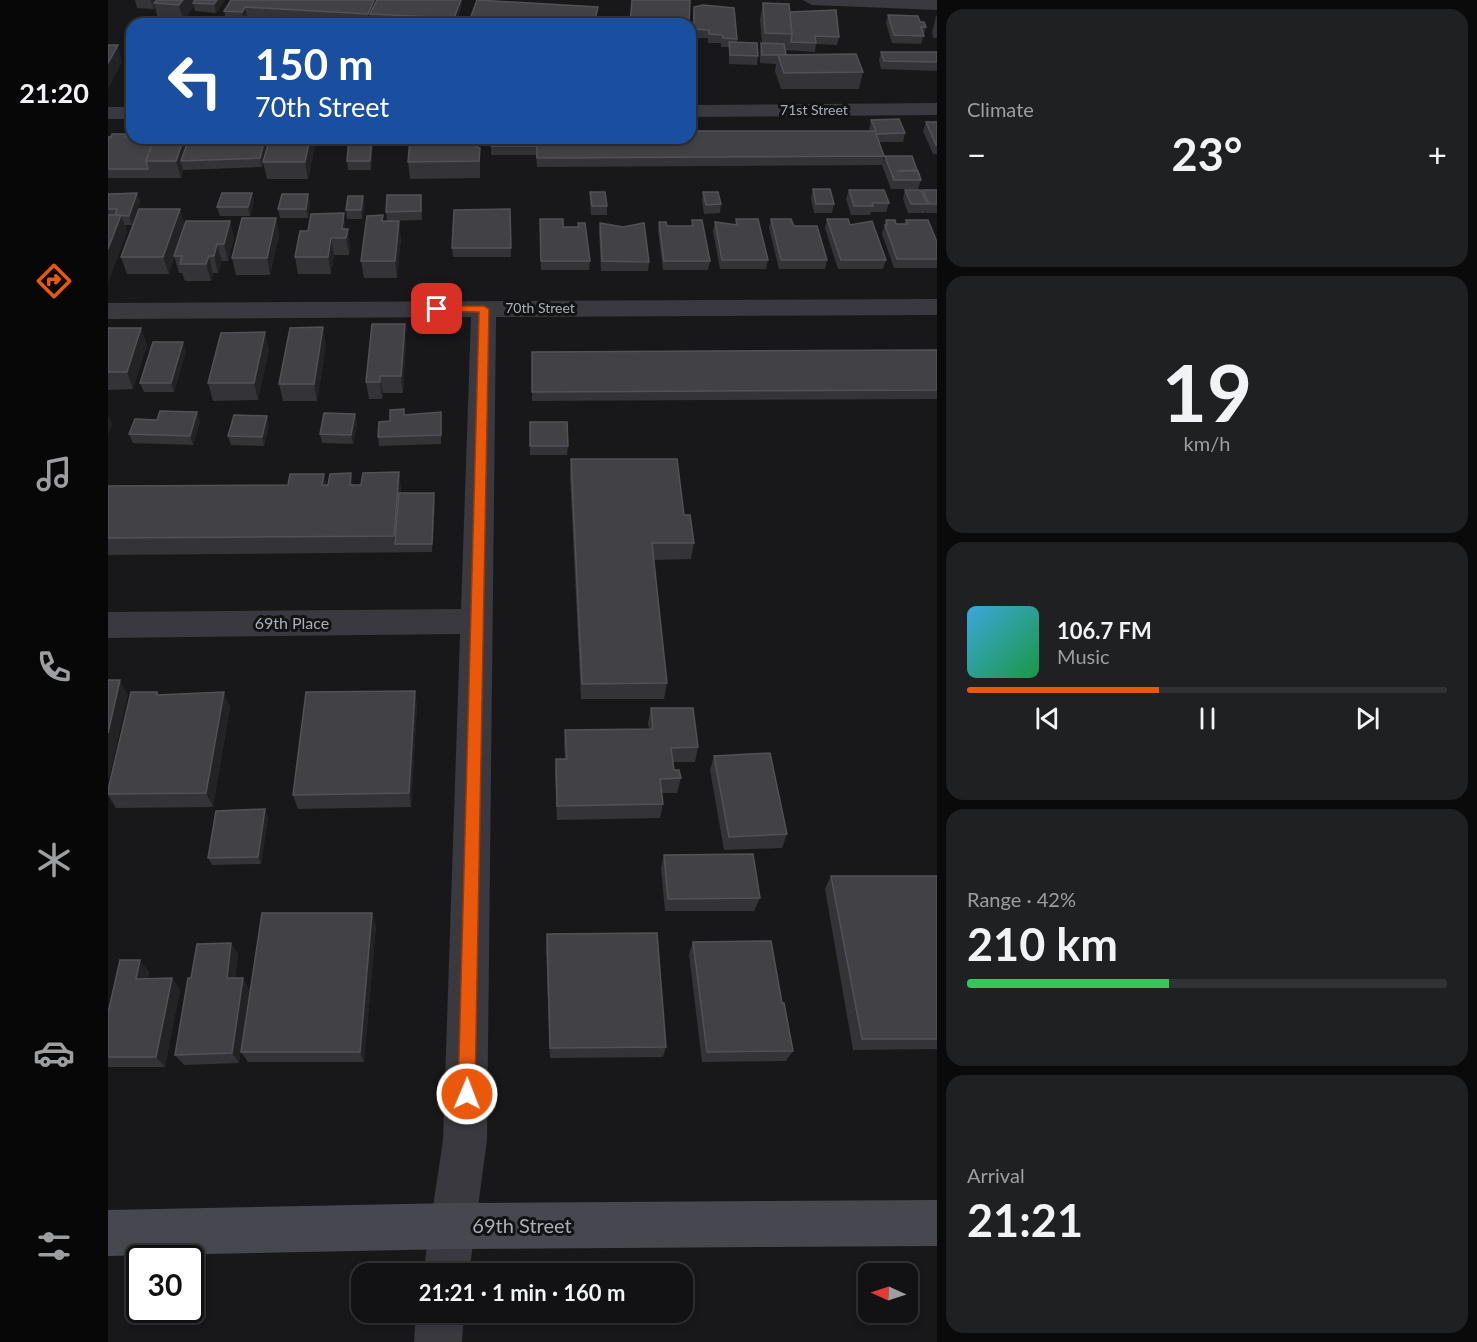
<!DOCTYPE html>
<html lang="en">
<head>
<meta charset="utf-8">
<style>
	body { margin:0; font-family:Lato,sans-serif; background:#1f2022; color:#f1f3f6; height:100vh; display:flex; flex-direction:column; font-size:22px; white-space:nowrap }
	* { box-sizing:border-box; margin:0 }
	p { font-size:20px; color:#9c9ea0 }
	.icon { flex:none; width:33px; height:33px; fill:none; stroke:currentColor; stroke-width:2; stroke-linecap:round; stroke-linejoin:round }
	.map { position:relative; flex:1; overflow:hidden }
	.drawer { display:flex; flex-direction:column; gap:9px; padding:9px; background:#0a0a0b; width:540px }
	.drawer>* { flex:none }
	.banner { position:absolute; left:18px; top:18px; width:570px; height:126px; border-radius:18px; box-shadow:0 3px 9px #0003,0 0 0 2px #313234; background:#1a4fa0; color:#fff; overflow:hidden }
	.needle { width:39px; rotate:273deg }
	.tools { position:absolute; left:750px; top:1263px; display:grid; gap:12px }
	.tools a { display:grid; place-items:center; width:60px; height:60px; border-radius:12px; background:#121214; box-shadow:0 3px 9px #0003,0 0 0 2px #313234; font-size:30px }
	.speed { position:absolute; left:18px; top:1245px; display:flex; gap:12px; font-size:30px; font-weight:700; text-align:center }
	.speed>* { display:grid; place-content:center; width:78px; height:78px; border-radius:50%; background:#121214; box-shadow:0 3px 9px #0003,0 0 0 2px #313234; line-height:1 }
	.speed .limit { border:3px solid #111; border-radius:9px; background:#fff; color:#111 }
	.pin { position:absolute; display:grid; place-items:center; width:51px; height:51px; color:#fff; margin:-26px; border-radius:12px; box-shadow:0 3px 9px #0006 }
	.me { position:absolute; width:66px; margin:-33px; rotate:1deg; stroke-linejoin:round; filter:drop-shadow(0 0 4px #0008) }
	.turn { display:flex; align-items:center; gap:21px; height:126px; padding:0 30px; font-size:27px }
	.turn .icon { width:78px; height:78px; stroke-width:2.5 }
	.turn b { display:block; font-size:42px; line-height:51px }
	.big { font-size:45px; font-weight:700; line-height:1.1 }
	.drawer .widget { flex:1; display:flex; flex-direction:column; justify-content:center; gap:9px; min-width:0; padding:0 21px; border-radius:18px; background:#1f2022 }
	.drawer .dial { align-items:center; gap:0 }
	.dial b { font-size:78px; line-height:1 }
	.song { display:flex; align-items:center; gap:18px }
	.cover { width:72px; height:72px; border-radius:9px; background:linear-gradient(135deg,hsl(200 70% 55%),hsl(140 70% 35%)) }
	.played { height:6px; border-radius:3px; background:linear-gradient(90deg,#ea580c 40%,#313234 40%) }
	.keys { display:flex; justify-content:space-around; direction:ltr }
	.heat { display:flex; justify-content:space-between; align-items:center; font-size:33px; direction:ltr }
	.charge { height:9px; border-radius:4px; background:linear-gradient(90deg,#34c759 42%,#313234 0) }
	.trip { position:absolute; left:243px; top:1263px; width:342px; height:60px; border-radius:18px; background:#121214; box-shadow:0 3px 9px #0003,0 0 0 2px #313234; font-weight:700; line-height:60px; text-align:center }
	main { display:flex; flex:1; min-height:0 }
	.dock { display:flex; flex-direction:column; width:108px; justify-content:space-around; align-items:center; background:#070708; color:#9c9ea0 }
	.dock .icon { width:42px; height:42px }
	.dock .current { color:#ea580c }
	.dock b { font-size:27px; color:#f1f3f6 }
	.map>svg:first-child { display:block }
</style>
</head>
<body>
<main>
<nav class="dock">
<b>21:20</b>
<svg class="icon current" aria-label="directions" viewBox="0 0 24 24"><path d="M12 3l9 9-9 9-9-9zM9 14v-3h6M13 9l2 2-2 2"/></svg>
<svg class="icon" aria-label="music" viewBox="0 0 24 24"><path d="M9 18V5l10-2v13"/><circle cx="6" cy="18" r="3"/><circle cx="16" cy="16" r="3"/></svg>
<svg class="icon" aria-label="phone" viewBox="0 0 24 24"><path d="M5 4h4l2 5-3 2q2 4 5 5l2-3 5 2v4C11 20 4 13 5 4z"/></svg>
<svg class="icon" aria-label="climate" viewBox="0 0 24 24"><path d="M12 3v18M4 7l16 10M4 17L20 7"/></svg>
<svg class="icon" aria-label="car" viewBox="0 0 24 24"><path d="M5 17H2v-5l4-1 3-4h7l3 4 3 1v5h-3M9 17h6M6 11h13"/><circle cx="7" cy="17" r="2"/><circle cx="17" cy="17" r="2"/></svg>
<svg class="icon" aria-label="filters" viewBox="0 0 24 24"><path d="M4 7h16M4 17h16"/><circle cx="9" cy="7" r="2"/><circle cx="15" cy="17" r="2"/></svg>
</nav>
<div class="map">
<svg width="829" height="1342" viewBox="0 0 829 1342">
	<rect width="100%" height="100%" fill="#18181a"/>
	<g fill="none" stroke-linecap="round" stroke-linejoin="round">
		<path fill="#39393f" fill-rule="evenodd" d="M695,0H829V10L704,5Z
			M829,103V115L582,117V105Z
			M0,107H24V119H0Z
			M829,299V315L388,317L379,1140L361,1274H315L335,1140L352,634L0,638V612L353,609L363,317L0,319V303Z
			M308,1312H356L354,1342H306Z"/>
		<path fill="#47484f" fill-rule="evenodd" d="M829,1200V1246L346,1249L0,1256V1210L346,1203Z"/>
	</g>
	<path fill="#343438" d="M13,0H117L108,13L87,11L86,6L75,21L50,19L47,7L46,9L29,8L27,0Z
		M123,0H354V6L347,24H296L263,23L262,19L261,22L139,16L136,21L118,20L116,11Z
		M655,3L682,12L731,37L729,45L708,44L707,52L677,50L678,55L755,72L751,89H673L667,71L668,64L652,63V51L653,43H654L652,19Z
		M586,7L629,39V43L650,56L649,65L621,64V47H613V43H600V38H585V16Z
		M780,15L812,22L818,27L813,44L784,43L778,23Z
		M489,16L488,24H362V19Z
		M828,16H829V38H825L824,33Z
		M773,52H829V71L773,69L771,60Z
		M763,120L797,133L795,142H771L776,156L774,165L429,167L428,155H383V138L762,131L761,129Z
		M818,122H829V154H825L815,131Z
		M19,134L20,137L161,141L154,167L75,170L73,178H0V137Z
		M265,138L263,170H240L239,161Z
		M302,138H364V144L372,148V178L302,179L300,162Z
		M208,141L200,179H159L155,162Z
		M777,156L809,170V171L813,180L810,189H783L774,165Z
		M705,189L726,204L724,213H706L703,198Z
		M741,190L781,203L778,212H763L762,215H743L738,199Z
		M797,190L814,193L815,190H829V213H818L817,211V213H800L795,199Z
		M482,192L499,206V215H483L482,201Z
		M595,192L613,204L612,213L596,214L594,201Z
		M29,193L32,202L24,225H17L19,232L0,282V194Z
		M144,193L146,202L142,216H112L109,207Z
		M313,195L314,220L279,221L278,212Z
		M202,203L200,218H172L170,209Z
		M257,205L254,219H239L238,210Z
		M402,209L403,257H345L344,248Z
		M168,218L171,235L162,275H128L124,258Z
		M628,219L660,260L658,269H612L605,231L607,222L627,225Z
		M663,219L686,226L719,260L717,269H671L661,228Z
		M719,219L742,225L778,260L775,269H730L717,228Z
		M584,220L602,261L600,270H555L550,231L551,222L559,226H583Z
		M778,220L788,224H796L798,220L829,242V268H786L774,234Z
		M122,221L126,238L120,261H114L110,273H105L103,281H77L74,273H71L66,256L61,274H19L13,257L77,226Z
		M470,223L482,261L481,270H433L432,228L470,227Z
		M492,223L541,262L540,271H493L491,232Z
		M238,229L242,246L241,255H226L223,274H190L187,257Z
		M293,238L289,278H256L253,261Z
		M0,328H33L39,345L25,389L0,390Z
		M298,341L295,393H275L274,399H261L258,382Z
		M218,344L209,401H175L171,384Z
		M161,349L150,400L105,401L100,383Z
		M829,350V399L424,401V352Z
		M78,351L66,392H36L32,383Z
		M296,409L297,415L333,421V444L271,446L270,437L282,421Z
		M247,414L249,423L245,444L214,443L212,434Z
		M92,421L85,445L25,443L21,434Z
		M422,422L460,446L459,455H422Z
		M161,425L156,446L123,445L120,436Z
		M463,459L576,515L586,543L583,559L546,560L559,683L556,699H473L462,476Z
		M216,474L218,485H246L293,489V493L327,502L324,552L0,555V486L180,485Z
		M50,695L122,707L105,807L8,808L0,795V790Z
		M309,706L303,807L190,809L185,795Z
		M543,708L590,747L587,762H565L566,770L573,778L569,793H554L555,804L552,818L449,820L447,774L448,759H457L456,745L457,730L541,729L540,723Z
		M606,756L679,834L674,848L616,850L602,770Z
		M160,817L153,864L104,865L100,858Z
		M556,855L652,898L646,911H557L553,868Z
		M723,876H829V1049L745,1050L717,889Z
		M268,925L256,1062H140L133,1052Z
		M439,934L558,1047L555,1057L442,1058L438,946Z
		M585,942L674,1003L685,1051L678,1061L594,1062L581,954Z
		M123,943L130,955L127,978L141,989L131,1063L76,1065L67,1055L83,978Z
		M41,972L40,978H64L72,990L57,1067H1L0,1066V1013Z"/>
	<path fill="#232326" d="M43,0H52L46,3L47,7L46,9Z
		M75,0H90L85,3L86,6L75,21L71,5Z
		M109,0H117L108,13L106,4Z
		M266,0H269L262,14V19L261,22L260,14Z
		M353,0H354V6L347,24H346V18Z
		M137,7L139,16L136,21L134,12Z
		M10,45L14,62L0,89V63Z
		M75,138H82L73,161L75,170L73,178L68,161Z
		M157,138H160L161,141L154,167L152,158Z
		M202,138H207L208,141L200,179L197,162Z
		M264,138H265L263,170L262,161Z
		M29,193L32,202L24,225L21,216Z
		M144,193L146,202L142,216L140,207Z
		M200,194L202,203L200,218L198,209Z
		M255,196L257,205L254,219L253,210Z
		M72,209L77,226L61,274L55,257Z
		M236,213L238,231L234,229Z
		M13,215L19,232L0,282V249Z
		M168,218L171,235L162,275L159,258Z
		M122,221L126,238L120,261L116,244Z
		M291,221L293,238L289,278L287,261Z
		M240,229L242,246L241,255L238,238Z
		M223,238L226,255L223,274L220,257Z
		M109,244L114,261L110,273L106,256Z
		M101,256L105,273L103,281L98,264Z
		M297,324L298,341L295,393L293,376Z
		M215,327L218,344L209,401L206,384Z
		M33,328L39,345L25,389L19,372Z
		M157,332L161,349L150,400L146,383Z
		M75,342L78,351L66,392L63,383Z
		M272,376L275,393L274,399L272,382Z
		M89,412L92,421L85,445L82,436Z
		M247,414L249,423L245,444L243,435Z
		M1,416L4,425L0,435V417Z
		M159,416L161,425L156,446L154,437Z
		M291,472L293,489L289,544H287L286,536Z
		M243,473L246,490L242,485Z
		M216,474L219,490L214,485Z
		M326,493L327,502L324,552V544Z
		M12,680L20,695L1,780L0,778V733Z
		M307,691L309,706L303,807L301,793Z
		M116,692L122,707L105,807L98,793Z
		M157,809L160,817L153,864L150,857Z
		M264,913L268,925L256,1062L252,1052Z
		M123,943L130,955L126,989L119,978Z
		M32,960L41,972L37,990L28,979Z
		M64,978L72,990L57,1067L48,1057Z
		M135,978L141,989L131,1063L124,1053Z"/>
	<path fill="#414146" stroke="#515258" stroke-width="1.5" d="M49,0H75L71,5L46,3Z
		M87,0H109L106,4L85,3Z
		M123,0H266L260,14L137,7L134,12L116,11Z
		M269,0H353L346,18L262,14Z
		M369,0L490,7L486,24H444L362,19Z
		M524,0H582L581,24H522Z
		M655,3L681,4L684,34L657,33Z
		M595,5L626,8L629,39L615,38L614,35L601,34V30L586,29V7Z
		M728,10L731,37L707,36L708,43L683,42L684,34L682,12Z
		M780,15L810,16L812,22H816L818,27H813L816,36L786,35Z
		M621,42L649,43L650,56L622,55Z
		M653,43L676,44L678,55H654Z
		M0,45H10L0,63Z
		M773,52H829V62L776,61Z
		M748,54L755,72L676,73L670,55Z
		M791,119L797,133L768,134L776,156L429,158V146H383V138H582V131H768L763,120Z
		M818,122H829V145H828Z
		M4,134H19L17,137H24V138H46L38,161L40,169H0V137H3Z
		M46,138H76L68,161H38Z
		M81,138H157L152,158L73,161Z
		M162,138H202L197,162H155Z
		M241,138H264L262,161H239Z
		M302,138H363V144L372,148L371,161L300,162Z
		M777,156H804L809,170L789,171H810L813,180H786Z
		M705,189H722L726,204H708Z
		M741,190H776L781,203H764L765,206H746Z
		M797,190H813L819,204H803Z
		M815,190H829V204H821Z
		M482,192H497L499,206H484Z
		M595,192H610L613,204L598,205Z
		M29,193L21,216L7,215L9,209H0V194Z
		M114,193H144L140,207H109Z
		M174,194H200L198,209H170Z
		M279,195H313V211L278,212Z
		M240,196H255L253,210H238Z
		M31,209H72L55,257H13Z
		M402,209L403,248H344L346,210Z
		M236,213L234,229H240L238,238H223L220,257H187L192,231H200L203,214Z
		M0,215H13L0,249Z
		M275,215L274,221H291L287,261H253L259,216Z
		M134,218H168L159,258H124Z
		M432,219H455V227H471L470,223H477L482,261H433Z
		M628,219H650L660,260H614L607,222L629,225Z
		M663,219H683L686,226H709L719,260H673Z
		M719,219H740L742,225L764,221L778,260H733Z
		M584,220H594L602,261H556L551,222H558L559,226H585Z
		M778,220H787L788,224H800L798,220H820L829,242V259H789L777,225H779Z
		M78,221H122L116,244H109L106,256H101L98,264H72L74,256H66Z
		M492,223L515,227L536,223L541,262L494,261Z
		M264,324H297L293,376H272V382H258Z
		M215,327L206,384H171L182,328Z
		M0,328H33L19,372H0Z
		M157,332L146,383H100L113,333Z
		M45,342H75L63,383H32Z
		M829,350V390L424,392V352Z
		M296,409V415L333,412V435L270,437L271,422L282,421V410Z
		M52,411L89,412L82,436L21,434L27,419L49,420Z
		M216,413L247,414L243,435L212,434Z
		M126,415L159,416L154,437L120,436Z
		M422,422H459L460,446H422Z
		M463,459H569L576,515H582L586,543H544L559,683L474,684Z
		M291,472L286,536L0,538V486L180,485L182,474H216L214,485H220L222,474L243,473L242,485H253L255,473Z
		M291,493H326L324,544H287Z
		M0,680H12L0,733Z
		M307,691L301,793L185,795L198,692Z
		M23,692H49V695L116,692L98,793L0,794V790Z
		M543,708H585L590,747L563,748L566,770H571L573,778L552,779L555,804L449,806L448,759H459L457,730L545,729Z
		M662,753L679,834L621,837L606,756Z
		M157,809L150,857L100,858L108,811Z
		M645,854L652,898L560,899L556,855Z
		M723,876H829V1039H754Z
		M154,913H264L252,1052H133Z
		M549,933L558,1047L442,1048L439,934Z
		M663,941L674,1003H676L685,1051L599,1052L585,942Z
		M123,943L119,978H135L124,1053L67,1055L80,978H83L89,944Z
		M12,960H32L28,979L64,978L48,1057H0V1013Z"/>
	<path fill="#ea580c" stroke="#983908" stroke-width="1.5" d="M329,306H376L381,309L367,1094L365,1100L359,1103L352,1100L350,1094L371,312L325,311V307Z"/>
	<g text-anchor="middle" stroke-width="6" stroke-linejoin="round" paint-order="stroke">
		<g font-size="14" fill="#abaeb9" stroke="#131315">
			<text x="706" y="115">71st Street</text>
			<text x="432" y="313">70th Street</text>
		</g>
		<g font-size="16" fill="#abaeb9" stroke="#131315">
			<text x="184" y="629">69th Place</text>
		</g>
		<g font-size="20" fill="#abaeb9" stroke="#131315">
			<text x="414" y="1233">69th Street</text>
		</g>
	</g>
</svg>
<div class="tools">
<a><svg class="needle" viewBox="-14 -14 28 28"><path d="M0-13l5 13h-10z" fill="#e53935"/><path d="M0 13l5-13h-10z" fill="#9c9ea0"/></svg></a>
</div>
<div class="speed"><div class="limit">30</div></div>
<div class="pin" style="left:329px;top:309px;background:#d93025"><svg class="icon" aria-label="arrive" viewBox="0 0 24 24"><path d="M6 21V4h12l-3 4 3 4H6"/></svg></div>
<svg class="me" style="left:359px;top:1094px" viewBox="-20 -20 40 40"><circle r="17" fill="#ea580c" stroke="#fff" stroke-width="3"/><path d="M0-11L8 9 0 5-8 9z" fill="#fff"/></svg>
<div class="trip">21:21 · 1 min · 160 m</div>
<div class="banner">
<div class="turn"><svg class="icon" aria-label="left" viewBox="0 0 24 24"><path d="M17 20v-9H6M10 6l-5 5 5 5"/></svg><div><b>150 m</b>70th Street</div></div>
</div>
</div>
<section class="drawer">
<div class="widget"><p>Climate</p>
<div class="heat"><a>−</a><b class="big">23°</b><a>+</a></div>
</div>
<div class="widget dial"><b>19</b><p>km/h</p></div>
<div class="widget">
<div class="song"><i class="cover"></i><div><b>106.7 FM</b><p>Music</p></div></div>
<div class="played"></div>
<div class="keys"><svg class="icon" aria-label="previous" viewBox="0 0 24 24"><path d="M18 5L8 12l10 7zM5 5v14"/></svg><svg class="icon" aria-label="pause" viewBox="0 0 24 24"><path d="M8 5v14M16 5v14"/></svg><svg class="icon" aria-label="next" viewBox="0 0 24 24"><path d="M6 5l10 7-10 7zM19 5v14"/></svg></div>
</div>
<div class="widget"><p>Range · 42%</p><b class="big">210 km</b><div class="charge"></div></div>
<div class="widget"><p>Arrival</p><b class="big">21:21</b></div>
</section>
</main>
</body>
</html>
